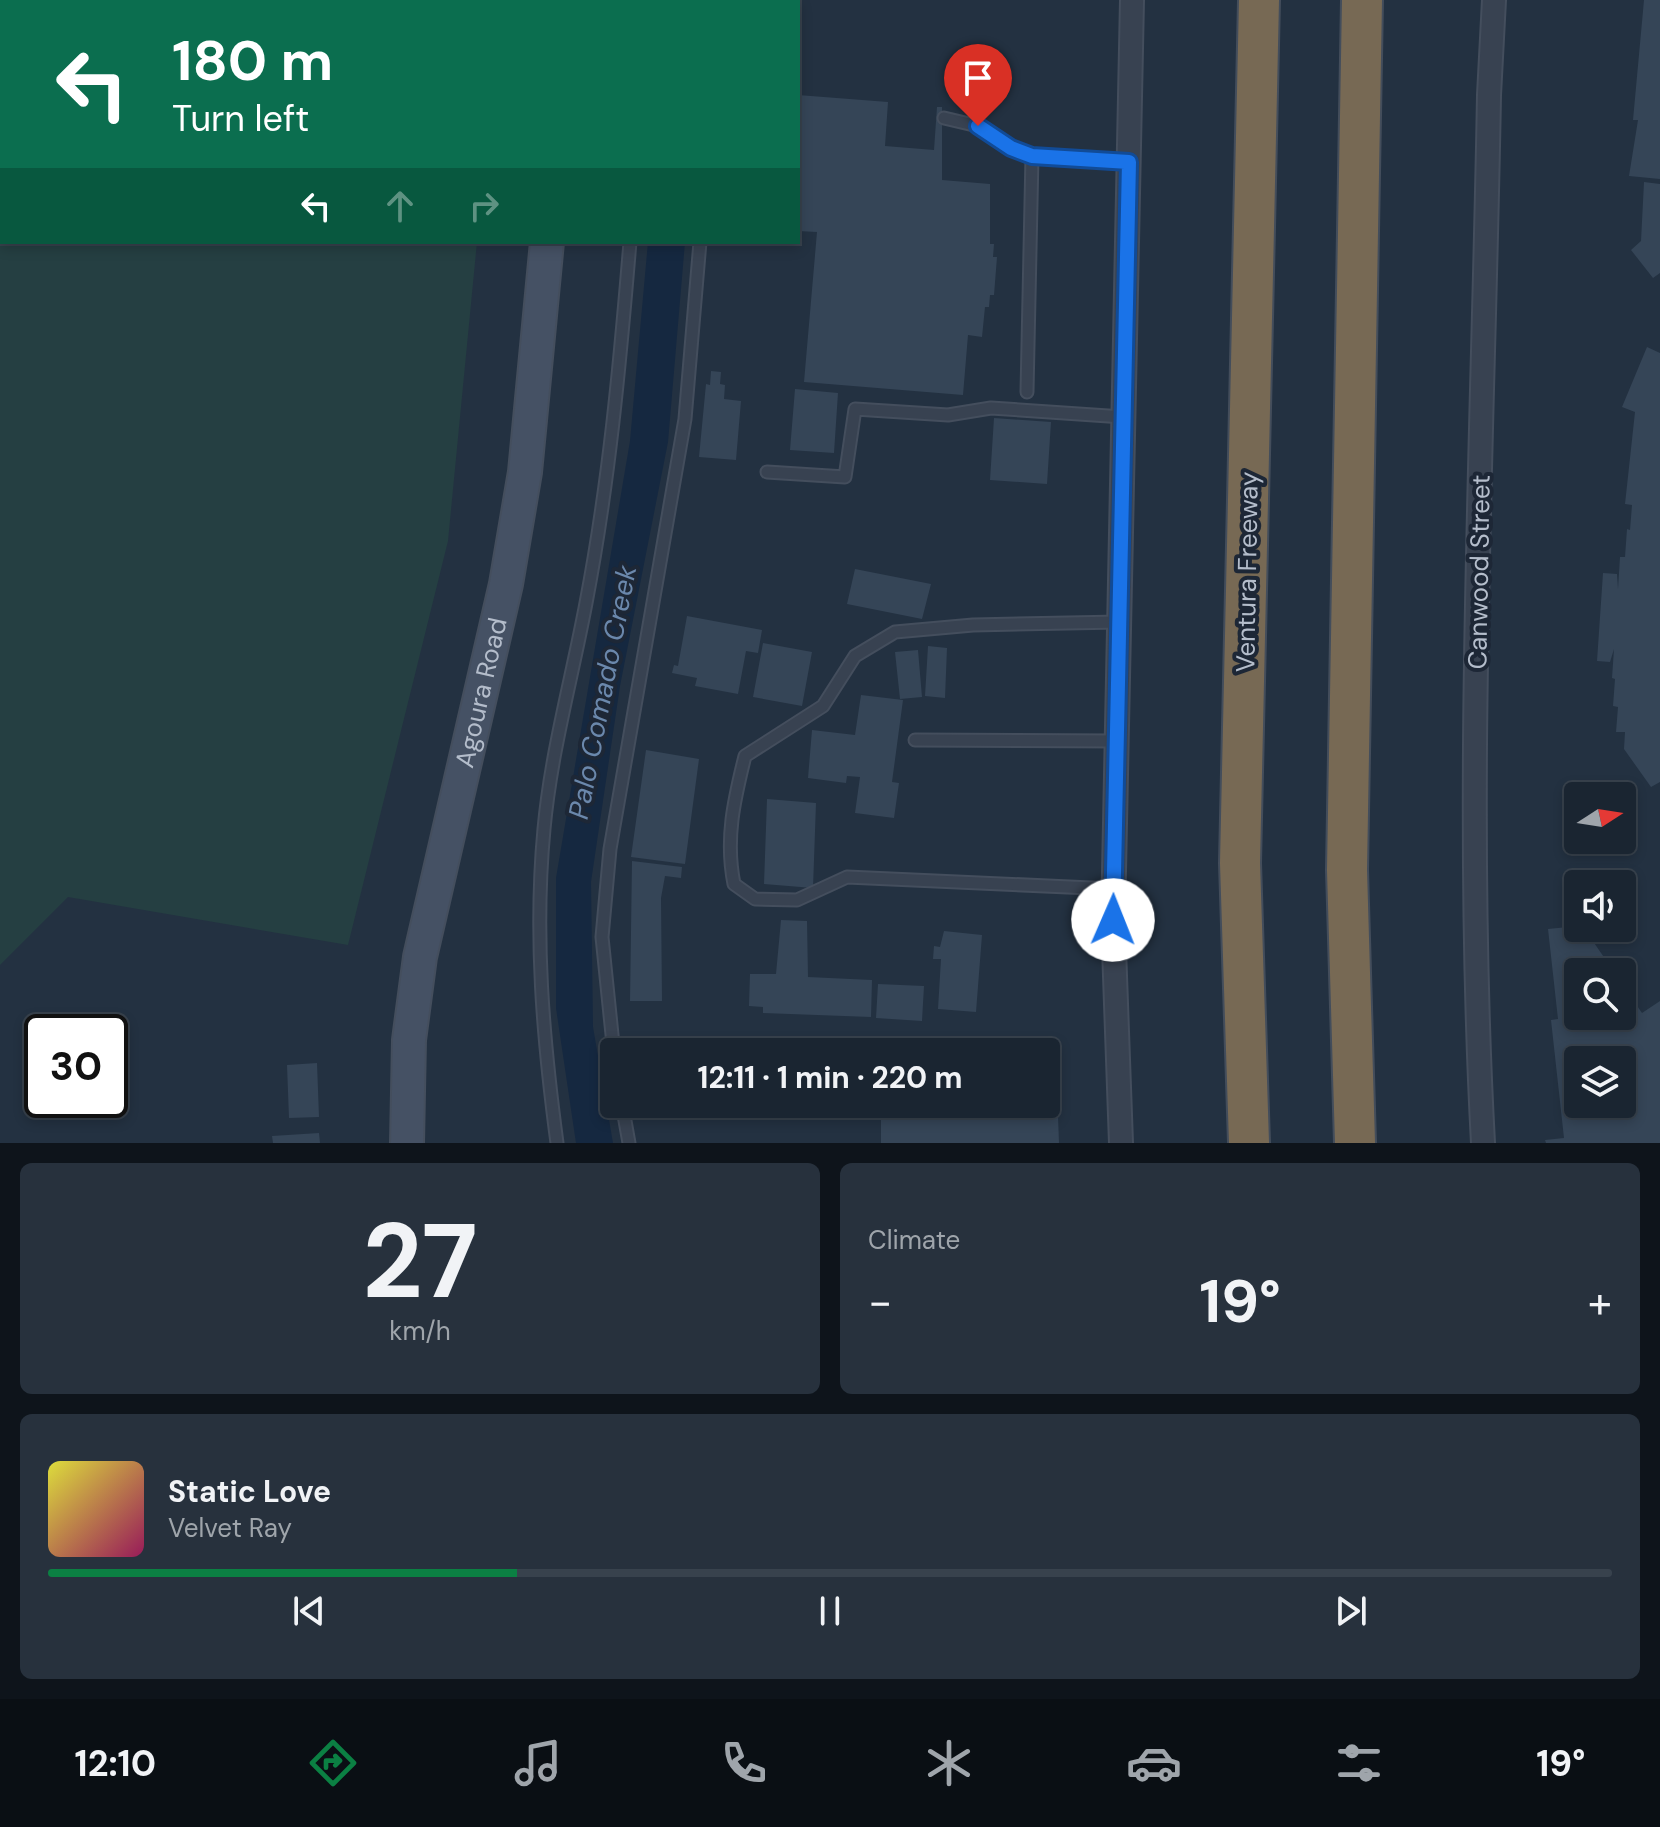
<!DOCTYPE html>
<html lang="en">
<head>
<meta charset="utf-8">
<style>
	body { margin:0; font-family:"DM Sans",sans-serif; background:#27313d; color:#f1f3f6; height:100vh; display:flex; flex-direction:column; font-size:30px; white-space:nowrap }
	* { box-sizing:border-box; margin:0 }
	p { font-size:26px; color:#9fa5ab }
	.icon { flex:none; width:44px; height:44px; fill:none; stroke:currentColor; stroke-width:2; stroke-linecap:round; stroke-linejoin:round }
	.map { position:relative; height:1143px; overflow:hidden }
	.sheet { display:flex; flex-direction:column; gap:20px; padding:20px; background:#0e141b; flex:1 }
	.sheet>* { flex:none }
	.hud { position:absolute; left:0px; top:0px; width:800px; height:244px; box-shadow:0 4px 12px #0003,0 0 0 2px #38424d; background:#0b6e4f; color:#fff; overflow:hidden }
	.needle { width:52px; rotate:78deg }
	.buttons { position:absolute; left:1564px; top:782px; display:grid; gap:16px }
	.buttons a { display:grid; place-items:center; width:72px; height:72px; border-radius:8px; background:#1a2531; box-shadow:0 4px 12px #0003,0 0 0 2px #38424d; font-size:40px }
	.speed { position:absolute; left:24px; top:1014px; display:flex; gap:16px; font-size:40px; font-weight:700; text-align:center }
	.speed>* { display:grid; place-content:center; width:104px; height:104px; border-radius:50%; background:#1a2531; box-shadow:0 4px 12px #0003,0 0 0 2px #38424d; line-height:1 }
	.speed .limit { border:4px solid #111; border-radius:12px; background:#fff; color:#111 }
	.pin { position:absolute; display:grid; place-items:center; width:68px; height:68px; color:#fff; margin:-82px -34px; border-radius:50% 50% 50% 0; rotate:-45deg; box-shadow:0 0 8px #0007 }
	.pin .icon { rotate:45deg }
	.me { position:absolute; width:88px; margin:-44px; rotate:1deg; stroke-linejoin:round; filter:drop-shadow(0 0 6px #0008) }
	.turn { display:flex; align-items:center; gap:28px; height:168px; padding:0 40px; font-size:36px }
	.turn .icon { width:104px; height:104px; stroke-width:2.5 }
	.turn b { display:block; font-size:56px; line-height:68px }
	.lanes { display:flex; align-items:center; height:76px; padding:0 40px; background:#0003; justify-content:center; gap:40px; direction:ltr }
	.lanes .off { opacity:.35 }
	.big { font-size:60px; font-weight:700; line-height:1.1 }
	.sheet .widget { flex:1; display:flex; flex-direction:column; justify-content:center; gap:12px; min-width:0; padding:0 28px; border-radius:12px; background:#27313d }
	.sheet .dial { align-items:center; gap:0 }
	.dial b { font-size:104px; line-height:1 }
	.song { display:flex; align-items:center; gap:24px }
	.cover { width:96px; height:96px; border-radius:12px; background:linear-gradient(135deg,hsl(60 70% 55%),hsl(330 70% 35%)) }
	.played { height:8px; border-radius:4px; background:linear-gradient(90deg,#0b8043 30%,#38424d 30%) }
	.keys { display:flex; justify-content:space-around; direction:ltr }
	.heat { display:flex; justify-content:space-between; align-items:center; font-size:44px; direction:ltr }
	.sheet .tiles { flex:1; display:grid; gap:20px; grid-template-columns:1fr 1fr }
	.widget:last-child { grid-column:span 2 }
	.trip { position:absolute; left:600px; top:1038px; width:460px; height:80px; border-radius:8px; background:#1a2531; box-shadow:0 4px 12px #0003,0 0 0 2px #38424d; font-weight:700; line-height:80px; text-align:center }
	.tab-bar { display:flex; height:128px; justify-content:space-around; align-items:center; background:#0a0f14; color:#9fa5ab }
	.tab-bar .icon { width:56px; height:56px }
	.tab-bar .on { color:#0b8043 }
	.tab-bar b { font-size:36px; color:#f1f3f6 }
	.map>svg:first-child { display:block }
</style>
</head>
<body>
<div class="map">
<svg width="1660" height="1143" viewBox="0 0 1660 1143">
	<rect width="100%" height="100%" fill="#233141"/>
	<path fill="#253f42" d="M0,0H500L2,2V242H477L448,541L348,945L68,897L0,965Z"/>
	<path fill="#152840" d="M648,242H685L668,442L620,686L591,882L593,1027L613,1143H576L556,1008V878L630,441Z"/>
	<path fill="#354557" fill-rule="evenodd" d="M1644,0H1660V179L1629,176L1638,120H1633Z
		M798,95L888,102L885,146L934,150L937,107H942V180L990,184V244H994L993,257H997L994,295H990L989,307H985L982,337L968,335L963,395L804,382L817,232L798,231Z
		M1644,182L1660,184V273L1653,278L1631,250L1641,241Z
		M1647,347L1660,353V782L1651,787L1624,749L1625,732H1616L1618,707L1613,706L1615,679L1612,678L1614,649L1610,662L1597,661L1603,573L1617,574L1618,589L1620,557H1625L1627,529L1630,530L1632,505L1625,504L1635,412L1622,407Z
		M711,371L721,372L720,384L725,385L724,399L741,401L736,460L699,457L706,384L710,385Z
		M795,389L838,393L834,453L790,450Z
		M994,418L1051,422L1047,484L990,480Z
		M855,569L931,584L922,619L847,604Z
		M687,616L762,630L758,653L746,651L738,694L695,686L697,678L672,673L674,665L678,666Z
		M763,643L812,652L802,706L753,697Z
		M928,646L947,648L945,698L925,696Z
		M918,650L922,697L900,699L895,652Z
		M861,695L903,700L892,782L899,783L894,818L855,813L860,777L847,776L846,783L808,778L812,730L855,735Z
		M646,750L699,759L685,864L631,857Z
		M767,799L816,803L813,888L764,884Z
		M632,861L682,867L681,878L665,876L661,898L662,1001H630Z
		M781,920L807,921L808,977L872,980L871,1017L763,1013V1007L749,1006L750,974H776Z
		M1578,926L1584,928L1614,972H1578V1016H1622V984L1642,1013L1660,1001V1143H1546L1545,1140L1564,1138L1551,1020L1558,1019L1548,929ZM1578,1060H1622V1104H1578Z
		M944,931L982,935L976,1012L938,1009L941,959H933L934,946L940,947Z
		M878,984L924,986L922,1021L876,1018Z
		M317,1063L319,1117L289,1118L287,1065Z
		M893,1104H1000L1001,1119L1058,1116L1059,1143H881V1115L893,1114Z
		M319,1133L320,1143H273L272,1136Z"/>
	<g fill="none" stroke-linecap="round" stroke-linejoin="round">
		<defs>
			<path id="lane" d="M651,2V0
				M721,2V0
				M944,118L978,126L1011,148L1032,156
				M1027,392L1032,156L1129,162
				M767,472L845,477L855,409L948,415L991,408L1123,417
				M915,740L1117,741
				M1113,889L847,877L797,900L755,899L734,884C725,839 734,800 745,756L823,706L855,656L895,632L973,625L1119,622
				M614,1054L602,937L610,849L685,419L700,242
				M622,1104L629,1143
				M557,1143C543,1038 534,935 544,829C551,752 572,678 586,603C609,483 620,363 630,242"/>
			<path id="street" d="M1121,1143L1113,920L1132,0
				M1483,1143C1464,794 1483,444 1489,95L1494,0"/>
			<g id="secondary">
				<path d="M569,2V0"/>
				<path id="s1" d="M407,1143L409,1040L420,957L506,584L525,472L547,242"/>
			</g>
			<path id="highway" d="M1249,1143L1240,863L1259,0
				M1355,1143L1347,870L1362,0"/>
		</defs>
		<use href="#lane" stroke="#444e5d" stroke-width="15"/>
		<use href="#street" stroke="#444e5d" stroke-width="26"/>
		<use href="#secondary" stroke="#444e5d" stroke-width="36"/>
		<use href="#highway" stroke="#434d5b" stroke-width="44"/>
		<use href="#lane" stroke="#384251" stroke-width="11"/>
		<use href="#street" stroke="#384251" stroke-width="22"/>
		<use href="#secondary" stroke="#455164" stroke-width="32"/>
		<use href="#highway" stroke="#776954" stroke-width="40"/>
	</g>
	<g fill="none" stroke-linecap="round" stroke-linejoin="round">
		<defs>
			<path id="route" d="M978,126L1011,148L1032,156L1129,162L1113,920"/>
		</defs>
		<use href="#route" stroke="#114b97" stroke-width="20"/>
		<use href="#route" stroke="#1a73e8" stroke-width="14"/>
	</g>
	<g text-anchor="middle" stroke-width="8" stroke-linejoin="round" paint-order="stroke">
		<g font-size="26" fill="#b4bdcb" stroke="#1d2736">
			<text transform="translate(1247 572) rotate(-89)" y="9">Ventura Freeway</text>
			<text transform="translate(1479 572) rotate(-89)" y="9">Canwood Street</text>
			<text dy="9" stroke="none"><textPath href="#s1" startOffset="458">Agoura Road</textPath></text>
		</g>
		<g font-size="28" font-style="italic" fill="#6b88ac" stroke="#1d2736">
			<text transform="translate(602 692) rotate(-79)" y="10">Palo Comado Creek</text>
		</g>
	</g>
</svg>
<div class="buttons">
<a><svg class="needle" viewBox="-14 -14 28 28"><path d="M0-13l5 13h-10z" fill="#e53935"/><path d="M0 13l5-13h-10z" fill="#9fa5ab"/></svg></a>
<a><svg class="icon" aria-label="sound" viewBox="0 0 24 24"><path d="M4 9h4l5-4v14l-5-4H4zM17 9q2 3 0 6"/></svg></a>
<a><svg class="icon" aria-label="search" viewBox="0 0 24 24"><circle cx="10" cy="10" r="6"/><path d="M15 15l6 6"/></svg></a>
<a><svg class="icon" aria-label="layers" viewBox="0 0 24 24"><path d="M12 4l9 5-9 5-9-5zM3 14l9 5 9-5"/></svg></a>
</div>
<div class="speed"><div class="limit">30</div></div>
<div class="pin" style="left:978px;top:126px;background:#d93025"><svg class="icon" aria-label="arrive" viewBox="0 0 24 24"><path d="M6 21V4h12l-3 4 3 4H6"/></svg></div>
<svg class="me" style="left:1113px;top:920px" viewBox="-20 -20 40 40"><circle r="19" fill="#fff"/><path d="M0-13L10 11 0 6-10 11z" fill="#1a73e8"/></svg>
<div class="trip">12:11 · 1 min · 220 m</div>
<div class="hud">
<div class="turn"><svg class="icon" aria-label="left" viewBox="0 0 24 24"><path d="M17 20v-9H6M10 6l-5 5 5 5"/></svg><div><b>180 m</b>Turn left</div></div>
<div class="lanes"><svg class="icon" aria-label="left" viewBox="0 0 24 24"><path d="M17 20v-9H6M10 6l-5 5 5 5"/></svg><svg class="icon off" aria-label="ahead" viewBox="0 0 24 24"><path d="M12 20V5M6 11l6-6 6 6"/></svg><svg class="icon off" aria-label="right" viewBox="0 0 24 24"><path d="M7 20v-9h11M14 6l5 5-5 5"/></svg></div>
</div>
</div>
<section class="sheet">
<div class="tiles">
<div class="widget dial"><b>27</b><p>km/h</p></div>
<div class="widget"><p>Climate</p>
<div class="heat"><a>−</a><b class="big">19°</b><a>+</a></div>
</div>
<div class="widget">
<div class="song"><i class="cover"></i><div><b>Static Love</b><p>Velvet Ray</p></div></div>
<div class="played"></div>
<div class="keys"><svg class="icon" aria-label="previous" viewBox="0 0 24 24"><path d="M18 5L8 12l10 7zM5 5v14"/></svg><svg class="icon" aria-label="pause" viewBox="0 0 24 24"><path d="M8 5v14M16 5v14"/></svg><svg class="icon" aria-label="next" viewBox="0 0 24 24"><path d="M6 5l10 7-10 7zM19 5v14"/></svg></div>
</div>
</div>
</section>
<nav class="tab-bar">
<b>12:10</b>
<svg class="icon on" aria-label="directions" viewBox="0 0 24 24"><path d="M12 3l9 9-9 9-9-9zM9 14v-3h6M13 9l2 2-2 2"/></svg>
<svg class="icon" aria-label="music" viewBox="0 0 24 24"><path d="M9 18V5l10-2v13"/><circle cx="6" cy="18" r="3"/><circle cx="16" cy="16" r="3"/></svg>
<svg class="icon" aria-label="phone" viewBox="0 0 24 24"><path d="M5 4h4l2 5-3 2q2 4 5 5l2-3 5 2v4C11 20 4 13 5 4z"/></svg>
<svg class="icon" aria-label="climate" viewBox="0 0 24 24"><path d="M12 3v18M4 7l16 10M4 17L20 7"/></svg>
<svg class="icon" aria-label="car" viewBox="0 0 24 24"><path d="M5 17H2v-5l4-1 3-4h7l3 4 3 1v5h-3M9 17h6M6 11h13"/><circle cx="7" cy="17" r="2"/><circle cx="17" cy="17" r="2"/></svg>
<svg class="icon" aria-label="filters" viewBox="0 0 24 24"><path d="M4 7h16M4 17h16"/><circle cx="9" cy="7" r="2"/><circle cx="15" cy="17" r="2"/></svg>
<b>19°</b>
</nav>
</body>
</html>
